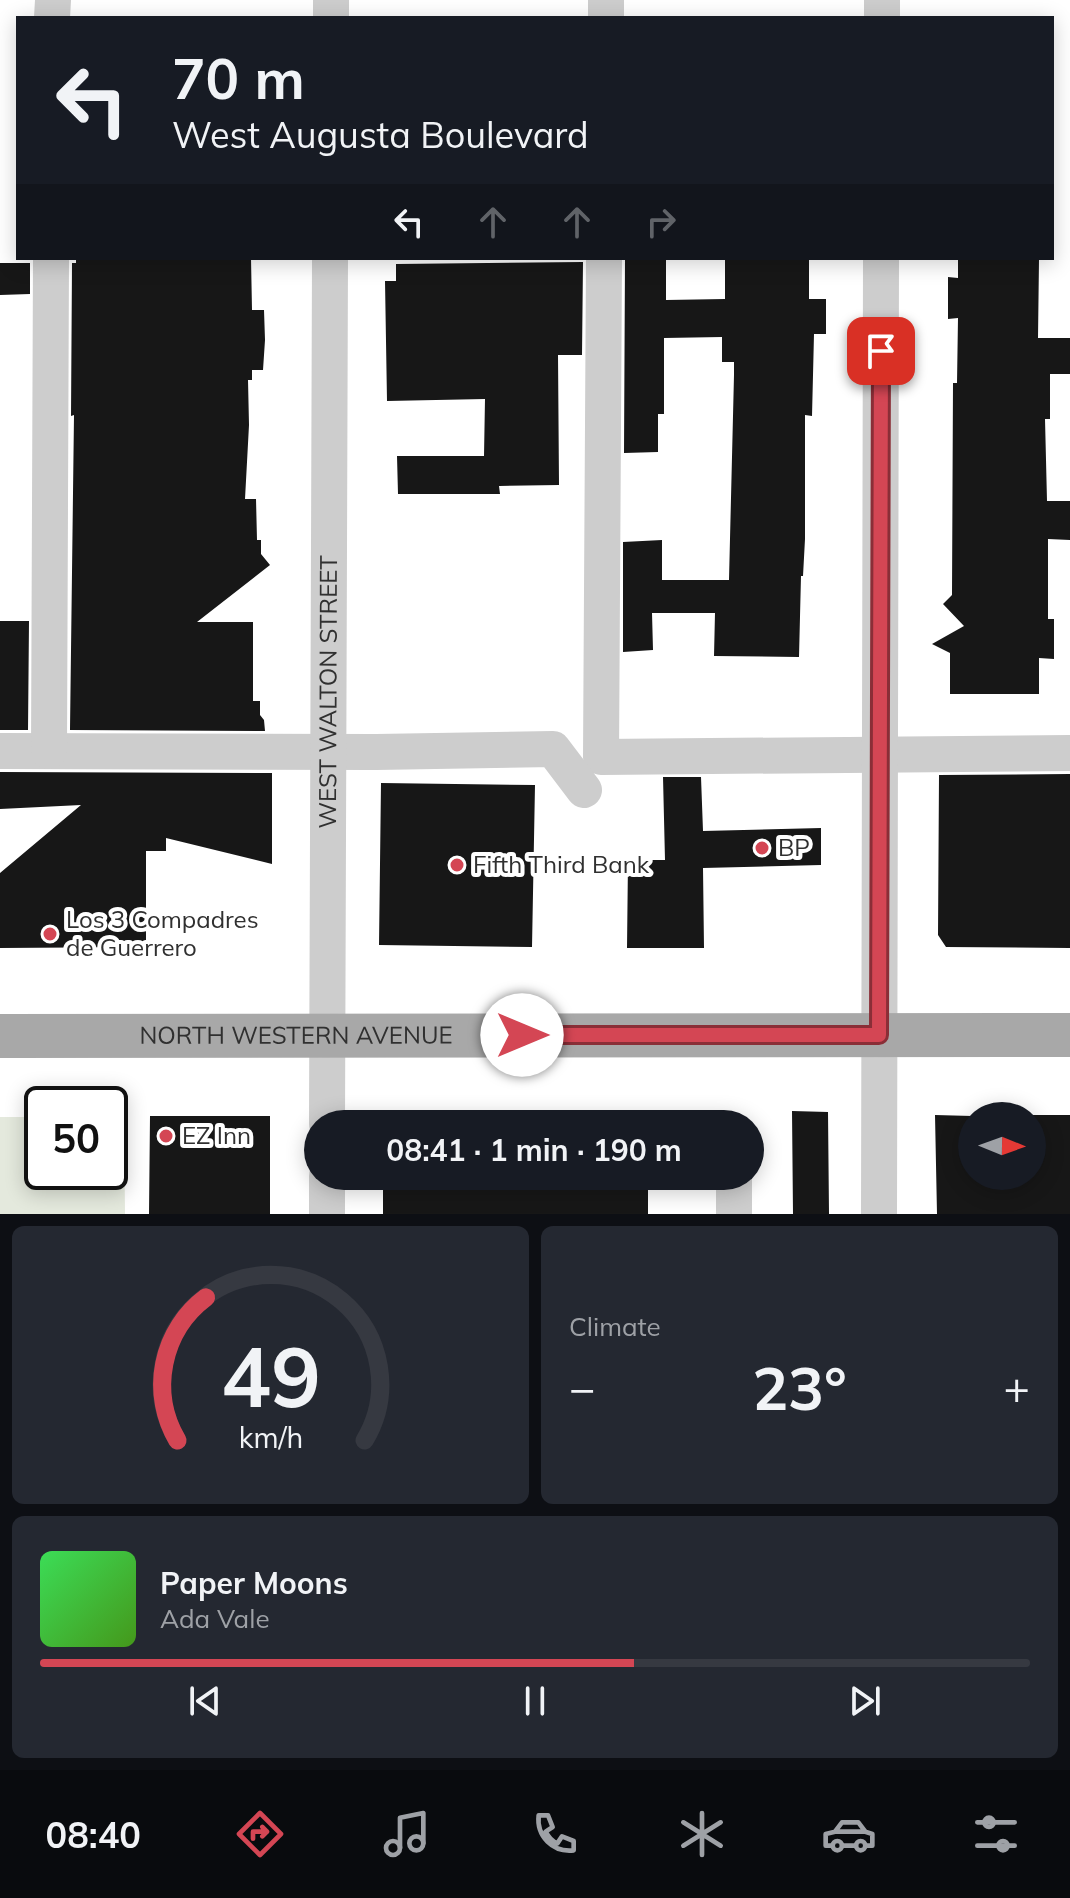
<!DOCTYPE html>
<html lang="en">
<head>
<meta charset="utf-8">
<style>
	body { margin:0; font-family:Mulish,sans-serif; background:#242831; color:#f1f3f6; height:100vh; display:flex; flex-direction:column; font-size:30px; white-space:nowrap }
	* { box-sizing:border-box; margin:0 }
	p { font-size:26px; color:#9ea1a6 }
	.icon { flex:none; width:44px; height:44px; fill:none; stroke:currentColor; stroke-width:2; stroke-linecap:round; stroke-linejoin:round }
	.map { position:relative; height:1214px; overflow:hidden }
	.side { display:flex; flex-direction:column; gap:12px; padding:12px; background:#0d0f14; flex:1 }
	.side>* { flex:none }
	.banner { position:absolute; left:16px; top:16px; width:1038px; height:244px; border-radius:0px; box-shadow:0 4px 20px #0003; background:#171b24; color:#f1f3f6; overflow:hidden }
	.needle { width:52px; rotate:91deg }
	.tools { position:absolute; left:958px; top:1102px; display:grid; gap:16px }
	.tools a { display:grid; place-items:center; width:88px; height:88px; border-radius:50%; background:#171b24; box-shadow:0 4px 20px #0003; font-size:40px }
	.speed { position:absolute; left:24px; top:1086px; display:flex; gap:16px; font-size:40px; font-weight:700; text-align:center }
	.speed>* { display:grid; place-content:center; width:104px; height:104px; border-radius:50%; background:#171b24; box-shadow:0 4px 20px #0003; line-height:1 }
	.speed .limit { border:4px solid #111; border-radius:12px; background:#fff; color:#111 }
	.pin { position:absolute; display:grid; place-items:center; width:68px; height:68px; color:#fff; margin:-34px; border-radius:16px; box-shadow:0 4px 12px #0006 }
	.me { position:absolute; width:88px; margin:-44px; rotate:90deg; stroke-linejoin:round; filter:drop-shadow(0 0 6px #0008) }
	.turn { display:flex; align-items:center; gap:28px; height:168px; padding:0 24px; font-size:36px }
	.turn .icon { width:104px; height:104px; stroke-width:2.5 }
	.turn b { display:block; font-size:56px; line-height:68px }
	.lanes { display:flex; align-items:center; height:76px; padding:0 24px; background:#0003; justify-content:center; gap:40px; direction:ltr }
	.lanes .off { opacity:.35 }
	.big { font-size:60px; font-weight:700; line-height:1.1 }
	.side .tile { flex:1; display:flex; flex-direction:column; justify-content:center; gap:12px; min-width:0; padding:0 28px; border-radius:12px; background:#242831 }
	.side .dial { align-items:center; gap:0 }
	.dial svg { height:208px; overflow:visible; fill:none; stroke:#363941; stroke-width:7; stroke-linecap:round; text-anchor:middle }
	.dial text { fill:#f1f3f6; stroke:none }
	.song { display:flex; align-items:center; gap:24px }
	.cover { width:96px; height:96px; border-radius:12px; background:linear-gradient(135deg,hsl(130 70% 55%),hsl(100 70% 35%)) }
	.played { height:8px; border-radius:4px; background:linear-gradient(90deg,#d44654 60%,#363941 60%) }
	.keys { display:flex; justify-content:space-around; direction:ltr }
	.heat { display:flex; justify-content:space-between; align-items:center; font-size:44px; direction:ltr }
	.side .tiles { flex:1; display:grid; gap:12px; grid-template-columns:1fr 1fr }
	.tile:last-child { grid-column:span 2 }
	.trip { position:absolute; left:304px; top:1110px; width:460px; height:80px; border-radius:40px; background:#171b24; box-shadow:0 4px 20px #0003; font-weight:700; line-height:80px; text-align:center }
	.menu { display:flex; height:128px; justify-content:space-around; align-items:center; background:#090b0e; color:#9ea1a6 }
	.menu .icon { width:56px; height:56px }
	.menu .current { color:#d44654 }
	.menu b { font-size:36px; color:#f1f3f6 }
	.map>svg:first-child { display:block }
</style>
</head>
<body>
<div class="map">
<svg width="1070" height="1214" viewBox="0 0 1070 1214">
	<rect width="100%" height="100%" fill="#fff"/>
	<path fill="#e4e9dd" d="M110,1116H124L125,1214H0V1117H42V1172H110Z"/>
	<path fill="#171717" d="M76,258H251L252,310H264L265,340L263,370H252V380H248L249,425L245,499H256L257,540H261V554L270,565L197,622H253V701H260V715L264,720L265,731L70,730L74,415L71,416L72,263H76Z
		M625,258H666V300L725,299V259L809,260V299H826V334H814L812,416L805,415V539L803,576H801L799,657L714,656L715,613H652L653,650L623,652V542L662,540V580H729L734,375V362H722V337L664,338V414H658V452L624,453Z
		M958,258L1039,259L1038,338H1070V374H1050V419H1045L1047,501H1070V540L1048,539V619H1054V659L1039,658V694H950V653L932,644L964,626L943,604L952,595L953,383H957L958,318L948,319V277L958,278Z
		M583,262L582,355H558L559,485L499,486L500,494H398L397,456H484L485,399L387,401L385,281H396V264Z
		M0,263H30V294L0,295Z
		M0,621H29L28,730H0Z
		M0,772L272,773V864L166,838V851H146V947L0,948V873L81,805L0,809Z
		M1070,774V948L946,947L938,935L939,775Z
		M663,777H701L703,831L821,828V865L703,868L704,948H627L628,860H665Z
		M381,783L535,785L532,947L379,945Z
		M792,1111L828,1112L829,1214H793Z
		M427,1113H464V1116H647V1124H383V1116H427Z
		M935,1115L972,1116V1176H1032V1115H1070V1214H937Z
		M150,1116H270V1214H149Z
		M383,1176H648V1214H383Z"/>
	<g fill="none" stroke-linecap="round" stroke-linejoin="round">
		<g stroke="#cdcdcd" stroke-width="36">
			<path d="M52,18L53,0"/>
			<path d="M331,18V0"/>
			<path d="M606,18V0"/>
			<path d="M882,18V0"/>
			<path d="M604,258L601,757L1070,753"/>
			<path d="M0,751L376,752L553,749L584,790"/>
			<path d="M49,751L51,258"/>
			<path id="s1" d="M327,1124L330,258"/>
			<path d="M327,1176V1214"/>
			<path d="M734,1176V1214"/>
			<path d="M879,1214L881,258"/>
		</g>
		<path stroke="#a8a8a8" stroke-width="44" id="s2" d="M0,1036L1070,1035"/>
	</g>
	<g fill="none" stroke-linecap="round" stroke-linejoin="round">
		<defs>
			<path id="route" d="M522,1035H879L881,351"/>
		</defs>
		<use href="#route" stroke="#8a2e37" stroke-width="20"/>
		<use href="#route" stroke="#d44654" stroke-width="14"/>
	</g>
	<g fill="#d44654" stroke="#fff" stroke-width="3">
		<circle cx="762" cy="848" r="8"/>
		<circle cx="457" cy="865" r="8"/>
		<circle cx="50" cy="934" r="8"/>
		<circle cx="166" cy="1136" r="8"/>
	</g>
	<g text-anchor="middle" stroke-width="8" stroke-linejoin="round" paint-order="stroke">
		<g font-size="24" fill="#303030" stroke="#fff">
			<text dy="8" stroke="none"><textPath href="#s1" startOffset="432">WEST WALTON STREET</textPath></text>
			<text dy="8" stroke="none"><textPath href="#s2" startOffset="296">NORTH WESTERN AVENUE</textPath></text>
		</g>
		<g font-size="24" fill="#303030" stroke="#fff" text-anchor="start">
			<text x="778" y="856">BP</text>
			<text x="473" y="873">Fifth Third Bank</text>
			<text x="66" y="928">Los 3 Compadres<tspan x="66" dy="28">de Guerrero</tspan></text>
			<text x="182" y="1144">EZ Inn</text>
		</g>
	</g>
</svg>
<div class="tools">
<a><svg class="needle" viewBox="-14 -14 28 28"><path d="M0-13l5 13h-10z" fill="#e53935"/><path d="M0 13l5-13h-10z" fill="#9ea1a6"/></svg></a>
</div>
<div class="speed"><div class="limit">50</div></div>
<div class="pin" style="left:881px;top:351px;background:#d93025"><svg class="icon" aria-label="arrive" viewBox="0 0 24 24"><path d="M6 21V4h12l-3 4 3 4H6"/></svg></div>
<svg class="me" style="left:522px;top:1035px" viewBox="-20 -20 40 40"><circle r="19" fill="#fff"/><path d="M0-13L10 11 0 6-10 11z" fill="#d44654"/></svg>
<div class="trip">08:41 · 1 min · 190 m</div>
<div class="banner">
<div class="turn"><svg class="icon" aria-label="left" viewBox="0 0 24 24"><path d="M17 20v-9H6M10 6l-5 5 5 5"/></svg><div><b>70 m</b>West Augusta Boulevard</div></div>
<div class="lanes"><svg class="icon" aria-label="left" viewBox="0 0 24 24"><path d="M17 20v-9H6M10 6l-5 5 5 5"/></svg><svg class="icon off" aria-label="ahead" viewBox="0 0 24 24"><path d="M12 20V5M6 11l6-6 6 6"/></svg><svg class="icon off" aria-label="ahead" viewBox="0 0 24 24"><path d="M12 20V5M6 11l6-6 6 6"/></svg><svg class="icon off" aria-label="right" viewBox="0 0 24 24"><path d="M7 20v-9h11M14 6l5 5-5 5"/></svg></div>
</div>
</div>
<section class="side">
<div class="tiles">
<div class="tile dial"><svg viewBox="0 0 100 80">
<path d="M14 69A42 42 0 1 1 86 69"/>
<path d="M14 69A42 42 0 0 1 25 14" stroke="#d44654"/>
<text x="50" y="56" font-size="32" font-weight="700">49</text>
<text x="50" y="72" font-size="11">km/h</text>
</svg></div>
<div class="tile"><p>Climate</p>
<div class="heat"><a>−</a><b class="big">23°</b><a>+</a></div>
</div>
<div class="tile">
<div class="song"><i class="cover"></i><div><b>Paper Moons</b><p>Ada Vale</p></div></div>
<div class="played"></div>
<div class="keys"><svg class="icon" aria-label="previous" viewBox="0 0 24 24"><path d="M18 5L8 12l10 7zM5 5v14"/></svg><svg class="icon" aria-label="pause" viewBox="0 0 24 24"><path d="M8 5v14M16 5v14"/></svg><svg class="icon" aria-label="next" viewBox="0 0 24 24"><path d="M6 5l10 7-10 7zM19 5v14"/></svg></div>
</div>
</div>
</section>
<nav class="menu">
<b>08:40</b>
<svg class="icon current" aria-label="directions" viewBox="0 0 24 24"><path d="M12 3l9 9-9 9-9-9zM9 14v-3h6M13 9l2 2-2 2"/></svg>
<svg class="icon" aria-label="music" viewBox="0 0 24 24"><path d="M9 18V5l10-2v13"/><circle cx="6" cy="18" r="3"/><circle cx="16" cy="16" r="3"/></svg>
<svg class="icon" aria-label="phone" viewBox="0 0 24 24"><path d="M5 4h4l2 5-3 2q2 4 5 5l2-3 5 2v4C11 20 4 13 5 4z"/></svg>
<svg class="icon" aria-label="climate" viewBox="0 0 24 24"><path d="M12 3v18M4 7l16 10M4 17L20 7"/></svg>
<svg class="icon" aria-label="car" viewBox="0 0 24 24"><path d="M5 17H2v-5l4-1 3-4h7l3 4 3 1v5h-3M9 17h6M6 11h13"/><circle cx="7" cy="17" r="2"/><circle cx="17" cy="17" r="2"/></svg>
<svg class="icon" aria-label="filters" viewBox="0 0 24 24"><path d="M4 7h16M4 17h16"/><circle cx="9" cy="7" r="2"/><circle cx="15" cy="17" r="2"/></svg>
</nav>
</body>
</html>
